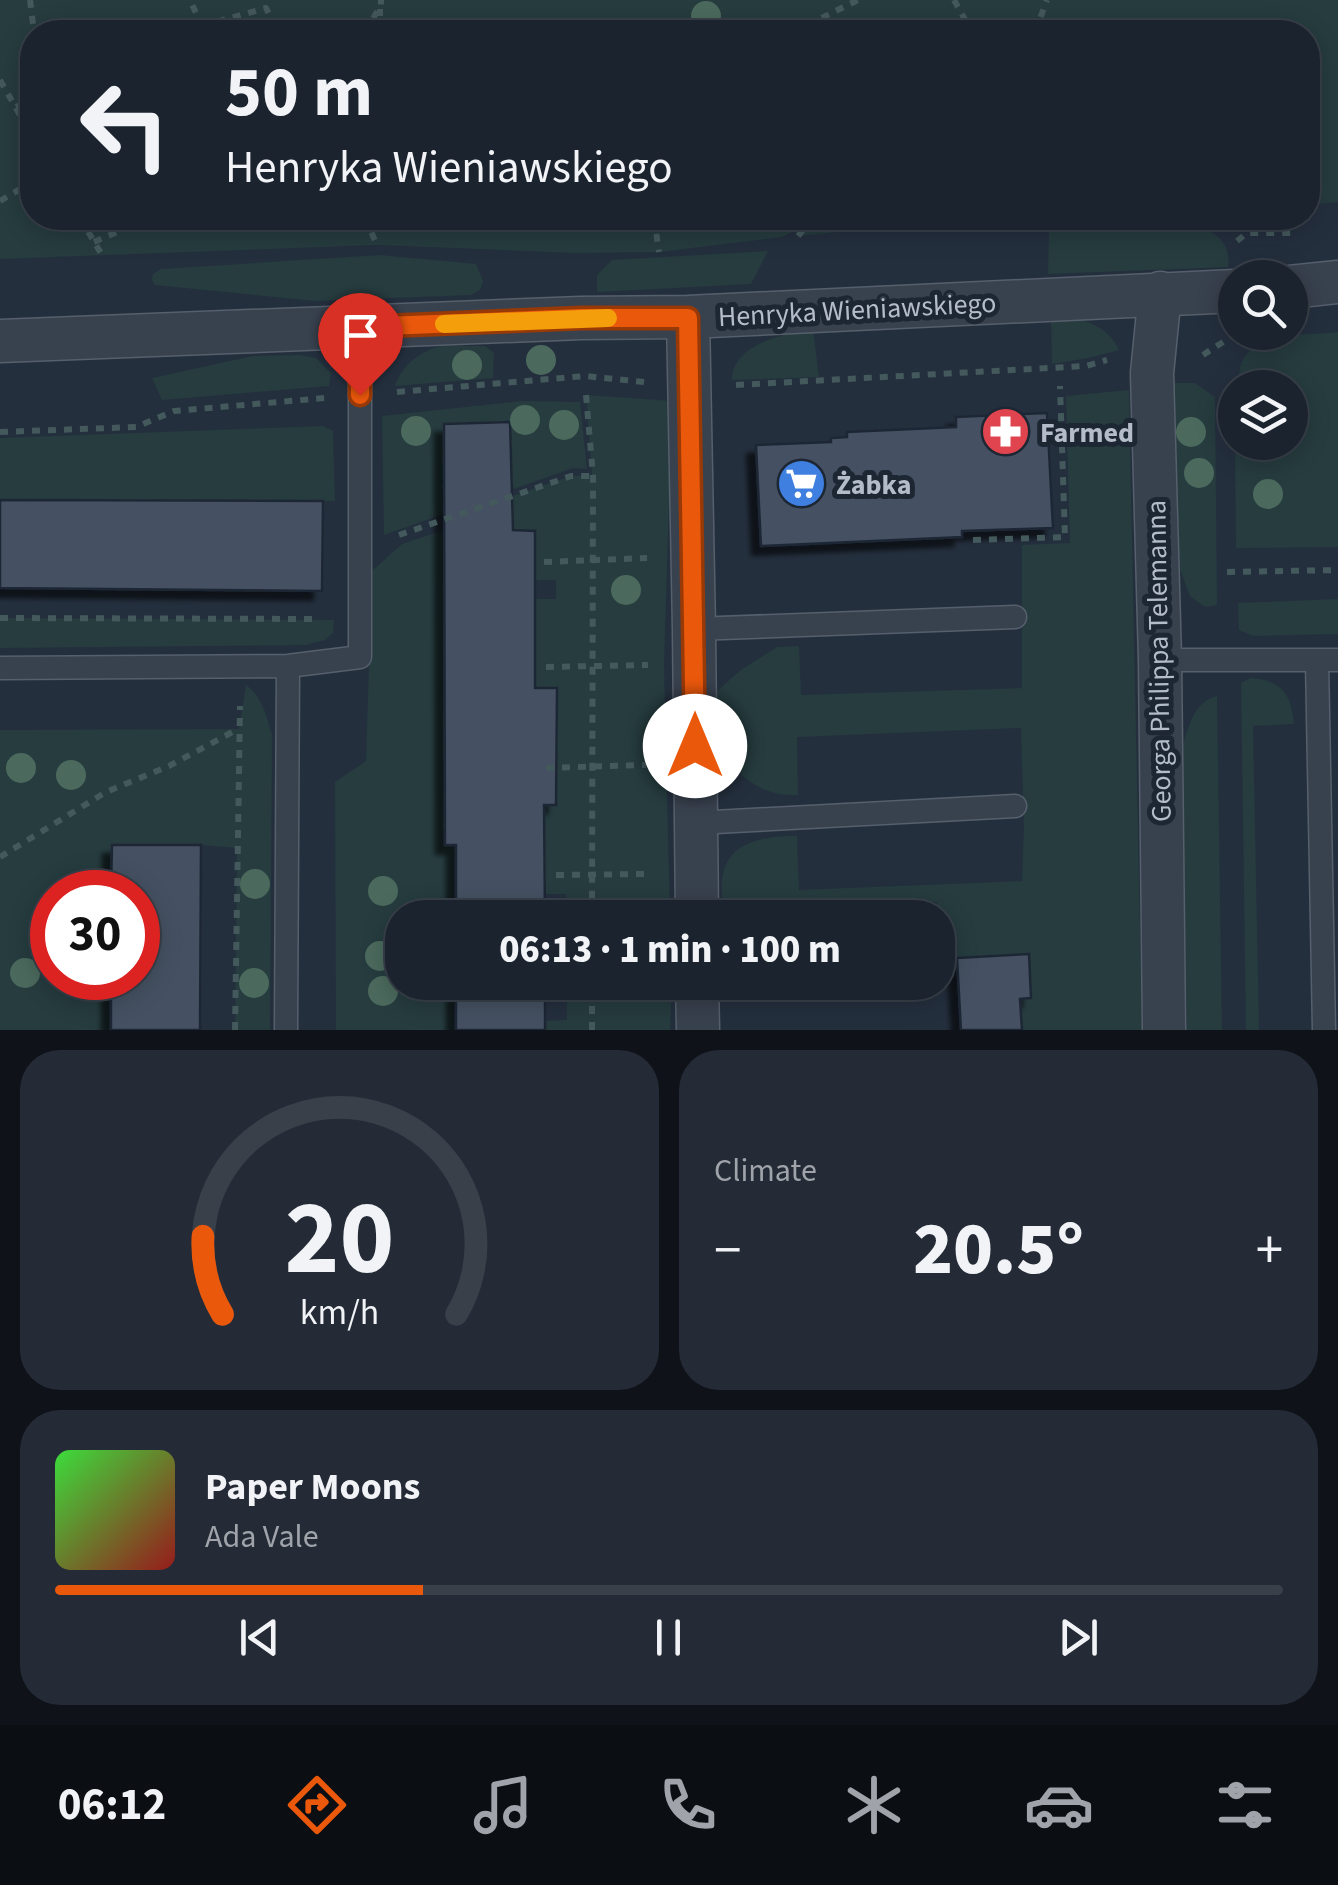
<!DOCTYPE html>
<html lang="en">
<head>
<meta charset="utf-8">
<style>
	body { margin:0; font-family:"Source Sans 3",sans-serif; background:#242b36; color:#f1f3f6; height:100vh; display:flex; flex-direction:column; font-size:38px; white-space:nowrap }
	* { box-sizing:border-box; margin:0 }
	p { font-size:32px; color:#a0a4aa }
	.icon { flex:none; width:55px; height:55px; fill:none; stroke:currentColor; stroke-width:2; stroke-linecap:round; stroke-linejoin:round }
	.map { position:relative; height:1030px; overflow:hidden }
	.drawer { display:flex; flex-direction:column; gap:20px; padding:20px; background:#0f1319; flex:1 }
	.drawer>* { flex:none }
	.top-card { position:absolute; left:20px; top:20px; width:1300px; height:210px; border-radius:40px; box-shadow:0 5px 25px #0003,0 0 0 2px #39404a; background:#1b232e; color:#f1f3f6; overflow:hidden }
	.tools { position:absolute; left:1218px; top:260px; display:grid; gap:20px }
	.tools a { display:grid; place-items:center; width:90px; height:90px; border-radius:50%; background:#1b232e; box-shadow:0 5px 25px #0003,0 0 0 2px #39404a; font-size:50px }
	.speed { position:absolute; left:30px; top:870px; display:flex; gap:20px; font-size:50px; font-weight:700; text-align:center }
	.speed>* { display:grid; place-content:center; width:130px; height:130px; border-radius:50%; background:#1b232e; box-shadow:0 5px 25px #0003,0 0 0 2px #39404a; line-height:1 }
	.speed .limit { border:15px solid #d22; background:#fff; color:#111 }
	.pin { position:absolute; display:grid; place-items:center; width:85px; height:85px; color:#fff; margin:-102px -42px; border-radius:50% 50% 50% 0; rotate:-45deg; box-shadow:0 0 10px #0007 }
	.pin .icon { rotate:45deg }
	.me { position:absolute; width:110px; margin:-55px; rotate:0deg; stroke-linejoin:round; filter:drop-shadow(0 0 8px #0008) }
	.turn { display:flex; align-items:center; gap:35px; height:210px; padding:0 40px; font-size:45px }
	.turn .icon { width:130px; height:130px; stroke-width:2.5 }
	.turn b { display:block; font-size:70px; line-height:85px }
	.big { font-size:75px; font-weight:800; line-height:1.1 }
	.drawer .tile { flex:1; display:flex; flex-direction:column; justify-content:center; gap:15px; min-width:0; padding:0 35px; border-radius:40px; background:#242b36 }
	.drawer .dial { align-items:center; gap:0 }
	.dial svg { height:260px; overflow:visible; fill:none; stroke:#39404a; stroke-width:7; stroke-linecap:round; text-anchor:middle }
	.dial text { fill:#f1f3f6; stroke:none }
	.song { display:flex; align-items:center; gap:30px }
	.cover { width:120px; height:120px; border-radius:15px; background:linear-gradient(135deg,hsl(120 70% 55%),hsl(0 70% 35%)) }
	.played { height:10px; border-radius:5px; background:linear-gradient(90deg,#ea580c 30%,#39404a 30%) }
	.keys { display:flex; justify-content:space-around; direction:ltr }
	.heat { display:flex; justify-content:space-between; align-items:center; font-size:55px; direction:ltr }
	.drawer .tiles { flex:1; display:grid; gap:20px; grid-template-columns:1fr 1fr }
	.tile:last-child { grid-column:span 2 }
	.trip { position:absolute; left:385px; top:900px; width:570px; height:100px; border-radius:40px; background:#1b232e; box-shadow:0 5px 25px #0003,0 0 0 2px #39404a; font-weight:800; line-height:100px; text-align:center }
	.dock { display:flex; height:160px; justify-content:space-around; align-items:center; background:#0b0e12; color:#a0a4aa }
	.dock .icon { width:70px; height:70px }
	.dock .current { color:#ea580c }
	.dock b { font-size:45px; color:#f1f3f6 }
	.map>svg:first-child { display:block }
</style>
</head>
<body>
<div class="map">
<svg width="1338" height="1030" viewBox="0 0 1338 1030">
	<defs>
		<filter id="shadow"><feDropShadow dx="-9" dy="9" stdDeviation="2.5" flood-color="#0009"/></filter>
	</defs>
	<rect width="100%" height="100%" fill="#242f3e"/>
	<path fill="#263c3f" d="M0,0H1338V202L1308,205V32H32V218H819L782,237L659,252L575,253L377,245L0,259Z
		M828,218H977L798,236Z
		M1049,229H1205C1222,236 1231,249 1228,267L1048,274Z
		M768,251L751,284L597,292V275L612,260Z
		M380,255L476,264L483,281L480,290L471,295L315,301L155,285L152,280L153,274L161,269Z
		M1051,316C1079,318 1106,322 1119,350L1088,358L1052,364Z
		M813,330L819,377L732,380C731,345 786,332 813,330Z
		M1338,332V547L1236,548L1235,443L1290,442V388L1237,387C1239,377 1239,364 1245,356C1262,332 1311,335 1338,332Z
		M441,346H485L494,353L493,378L395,386C403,364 419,352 441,346Z
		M299,355L316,358L331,373L329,386L162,400L152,378L253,356Z
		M1173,383H1195L1215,397L1217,605L1205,607L1190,596L1178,564Z
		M1129,390L1142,1030H1022L1020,999L1031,997L1029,955L969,957L940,963L937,902L891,903L890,913L814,917H723C723,902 719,882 725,867C735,839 771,836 797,836L799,890L1022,881L1024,826L1021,728L797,737L798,795C760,796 743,778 717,751L716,692L741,670L777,647L799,646L801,695L1022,688V545L1070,543L1066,396Z
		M586,395L672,401L664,665L670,917H545V914L567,913L566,894H545L544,845L535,805H557L556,785H535V707H557V688H535V599H556V580H534V531L445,530V845H456V917L402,918V982L456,983V1030H336L335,782L366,761L372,571L402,544L444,530L445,519L571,476L592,475Z
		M521,401L580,402L587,469L573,468L384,535L382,416Z
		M323,426L333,431L335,501L0,500V438Z
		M1338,599V634L1253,636L1239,630L1238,603Z
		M0,618L334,620L333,633L325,640L306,645L0,648Z
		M1251,678C1282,681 1291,693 1294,724L1253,726L1259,1030H1246L1241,683Z
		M246,685C263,698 266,715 272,735L270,1030H235L237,848L201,845H112L111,892H52V978H111V1030H0V730L239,729Z
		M1217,696L1222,1030H1187L1181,752C1188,730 1192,702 1217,696Z
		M545,983H672L670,1030H545V1021L567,1020V1002H545Z"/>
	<path fill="#455162" stroke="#1f2835" stroke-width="2.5" filter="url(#shadow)" d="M1047,413L1053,528L962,531V537L761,546L756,445L831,442V438L847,437V432L956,427V417Z
		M510,422L513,530L535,531V688H557L556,805H544L545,918H456V845H445L444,424Z
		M0,500L323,501L322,591L0,588Z
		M112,845H201L200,1030H111V978H138V892H111Z
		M1029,954L1031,998L1020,999L1022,1030H961L957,958Z
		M456,982H545V1030H456Z"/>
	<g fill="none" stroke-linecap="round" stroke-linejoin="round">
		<defs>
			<path id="lane" d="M694,629L1015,617
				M1160,660H1338
				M1317,661L1324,1030
				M0,668L288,666L360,657V327
				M696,823L1015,806
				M286,1030L288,666"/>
			<path id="street" d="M1290,287L1338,282
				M1160,293L1152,373L1160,660L1164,1030
				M688,317L694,629L697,918
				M0,341L581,318L688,317L1235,291
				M697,982L698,1030"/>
		</defs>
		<use href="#lane" stroke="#565f6c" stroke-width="25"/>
		<use href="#street" stroke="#565f6c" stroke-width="45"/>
		<path stroke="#44595c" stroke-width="6" stroke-dasharray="8 8" stroke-linecap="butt" d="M30,0L34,32
			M954,0L972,32
			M202,26L266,8L278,32
			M186,32L202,26L190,0
			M365,32L381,5V0
			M380,32V9
			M793,32L858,0
			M1035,32L1047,0
			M0,80L32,136
			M16,107L32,100
			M0,201L32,182
			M80,218L102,255
			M365,218L377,245
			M654,218L659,252
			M1032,218V220
			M1146,218L1150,220
			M798,236L813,218
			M1237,241L1247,233H1296
			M94,242L150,218
			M1203,355L1226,340
			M736,385L1086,366L1107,360
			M397,392L585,376L644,382
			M586,395L593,476L592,918
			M0,432L136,427L174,411L325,398
			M399,535L571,476H593
			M973,540L1065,537L1060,386
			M544,562L647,558
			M1227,572L1338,570
			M0,618L313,619
			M546,667L648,665
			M546,768L646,765
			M0,857L106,792L169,766L238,729
			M556,875L647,874
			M572,982L650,983
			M235,1030L240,706
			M592,1030V982"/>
		<use href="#lane" stroke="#38414e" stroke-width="22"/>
		<use href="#street" stroke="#38414e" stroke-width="42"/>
	</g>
	<g fill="#4b6a5d">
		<circle cx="706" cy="16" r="15"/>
		<circle cx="541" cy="360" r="15"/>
		<circle cx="467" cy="365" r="15"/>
		<circle cx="525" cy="420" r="15"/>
		<circle cx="564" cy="425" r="15"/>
		<circle cx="416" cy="431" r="15"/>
		<circle cx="1191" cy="432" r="15"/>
		<circle cx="1199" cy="473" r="15"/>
		<circle cx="1268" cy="494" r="15"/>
		<circle cx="626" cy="590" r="15"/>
		<circle cx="21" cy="768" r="15"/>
		<circle cx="71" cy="775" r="15"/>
		<circle cx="255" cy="884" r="15"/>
		<circle cx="383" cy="891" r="15"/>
		<circle cx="380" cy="956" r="15"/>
		<circle cx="25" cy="973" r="15"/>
		<circle cx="254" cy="983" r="15"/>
		<circle cx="383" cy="991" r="15"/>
	</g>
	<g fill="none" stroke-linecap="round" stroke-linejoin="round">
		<defs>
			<path id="route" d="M360,395V327L581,318H688L695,746"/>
		</defs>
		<use href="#route" stroke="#983908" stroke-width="25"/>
		<use href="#route" stroke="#ea580c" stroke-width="18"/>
		<path stroke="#f59e0b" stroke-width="18" d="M444,324L608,318"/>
	</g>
	<defs>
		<symbol id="pharmacy-disc" viewBox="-11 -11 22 22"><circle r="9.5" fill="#e0444e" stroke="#1d2633"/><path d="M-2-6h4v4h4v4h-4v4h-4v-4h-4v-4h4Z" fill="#fff"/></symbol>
		<symbol id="supermarket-disc" viewBox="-11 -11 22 22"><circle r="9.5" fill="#3f7fe0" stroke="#1d2633"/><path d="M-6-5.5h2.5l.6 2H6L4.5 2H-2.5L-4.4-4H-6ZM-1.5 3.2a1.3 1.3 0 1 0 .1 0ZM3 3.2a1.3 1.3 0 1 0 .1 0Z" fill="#fff"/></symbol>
	</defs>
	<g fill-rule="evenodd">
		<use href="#pharmacy-disc" x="978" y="404" width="55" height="55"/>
		<use href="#supermarket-disc" x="774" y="456" width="55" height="55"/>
	</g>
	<g text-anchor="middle" stroke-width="10" stroke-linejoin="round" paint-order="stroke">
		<g font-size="28" fill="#b4bcc9" stroke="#1d2633">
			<text transform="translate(857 309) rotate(-3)" y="10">Henryka Wieniawskiego</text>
			<text transform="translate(1158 661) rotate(-91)" y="10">Georga Philippa Telemanna</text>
		</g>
		<g font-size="28" font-weight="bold" fill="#b4bcc9" stroke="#1d2633" text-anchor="start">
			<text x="1040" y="442">Farmed</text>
			<text x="836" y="494">Żabka</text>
		</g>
	</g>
</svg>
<div class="tools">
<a><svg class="icon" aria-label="search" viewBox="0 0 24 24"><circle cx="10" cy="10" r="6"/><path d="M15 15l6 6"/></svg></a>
<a><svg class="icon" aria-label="layers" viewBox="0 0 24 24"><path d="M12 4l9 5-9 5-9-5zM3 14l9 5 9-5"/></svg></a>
</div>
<div class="speed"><div class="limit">30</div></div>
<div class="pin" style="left:360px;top:395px;background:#d93025"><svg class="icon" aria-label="arrive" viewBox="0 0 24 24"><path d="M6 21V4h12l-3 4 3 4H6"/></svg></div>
<svg class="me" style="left:695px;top:746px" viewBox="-20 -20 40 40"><circle r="19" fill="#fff"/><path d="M0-13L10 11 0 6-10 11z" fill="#ea580c"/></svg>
<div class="trip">06:13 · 1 min · 100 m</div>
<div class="top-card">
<div class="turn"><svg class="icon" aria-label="left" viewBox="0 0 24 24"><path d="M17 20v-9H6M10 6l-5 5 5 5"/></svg><div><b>50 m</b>Henryka Wieniawskiego</div></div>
</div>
</div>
<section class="drawer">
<div class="tiles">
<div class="tile dial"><svg viewBox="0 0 100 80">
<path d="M14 69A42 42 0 1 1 86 69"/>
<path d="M14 69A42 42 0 0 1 8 45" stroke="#ea580c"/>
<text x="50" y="56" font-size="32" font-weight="700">20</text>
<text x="50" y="72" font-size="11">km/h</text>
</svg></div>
<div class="tile"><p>Climate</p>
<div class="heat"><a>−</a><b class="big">20.5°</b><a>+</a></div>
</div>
<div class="tile">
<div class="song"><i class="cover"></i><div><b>Paper Moons</b><p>Ada Vale</p></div></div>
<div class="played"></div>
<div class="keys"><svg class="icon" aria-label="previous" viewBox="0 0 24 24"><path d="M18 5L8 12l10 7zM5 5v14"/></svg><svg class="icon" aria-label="pause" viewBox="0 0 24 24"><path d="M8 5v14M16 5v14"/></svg><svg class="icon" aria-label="next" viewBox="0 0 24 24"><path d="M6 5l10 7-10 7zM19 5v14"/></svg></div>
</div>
</div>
</section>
<nav class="dock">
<b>06:12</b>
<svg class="icon current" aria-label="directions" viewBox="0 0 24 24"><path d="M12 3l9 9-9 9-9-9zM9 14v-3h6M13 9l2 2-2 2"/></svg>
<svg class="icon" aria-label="music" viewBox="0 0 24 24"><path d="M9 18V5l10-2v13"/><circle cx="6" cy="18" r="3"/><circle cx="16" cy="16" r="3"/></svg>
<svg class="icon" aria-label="phone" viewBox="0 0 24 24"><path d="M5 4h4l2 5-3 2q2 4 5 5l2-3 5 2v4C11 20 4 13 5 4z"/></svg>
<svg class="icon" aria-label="climate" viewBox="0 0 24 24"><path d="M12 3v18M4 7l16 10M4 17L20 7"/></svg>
<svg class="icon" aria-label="car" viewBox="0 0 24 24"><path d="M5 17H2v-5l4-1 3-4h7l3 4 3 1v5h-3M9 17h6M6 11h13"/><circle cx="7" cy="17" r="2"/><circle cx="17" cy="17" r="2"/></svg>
<svg class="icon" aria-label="filters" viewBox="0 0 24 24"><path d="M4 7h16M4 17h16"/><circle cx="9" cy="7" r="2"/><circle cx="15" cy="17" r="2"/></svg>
</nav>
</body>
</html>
